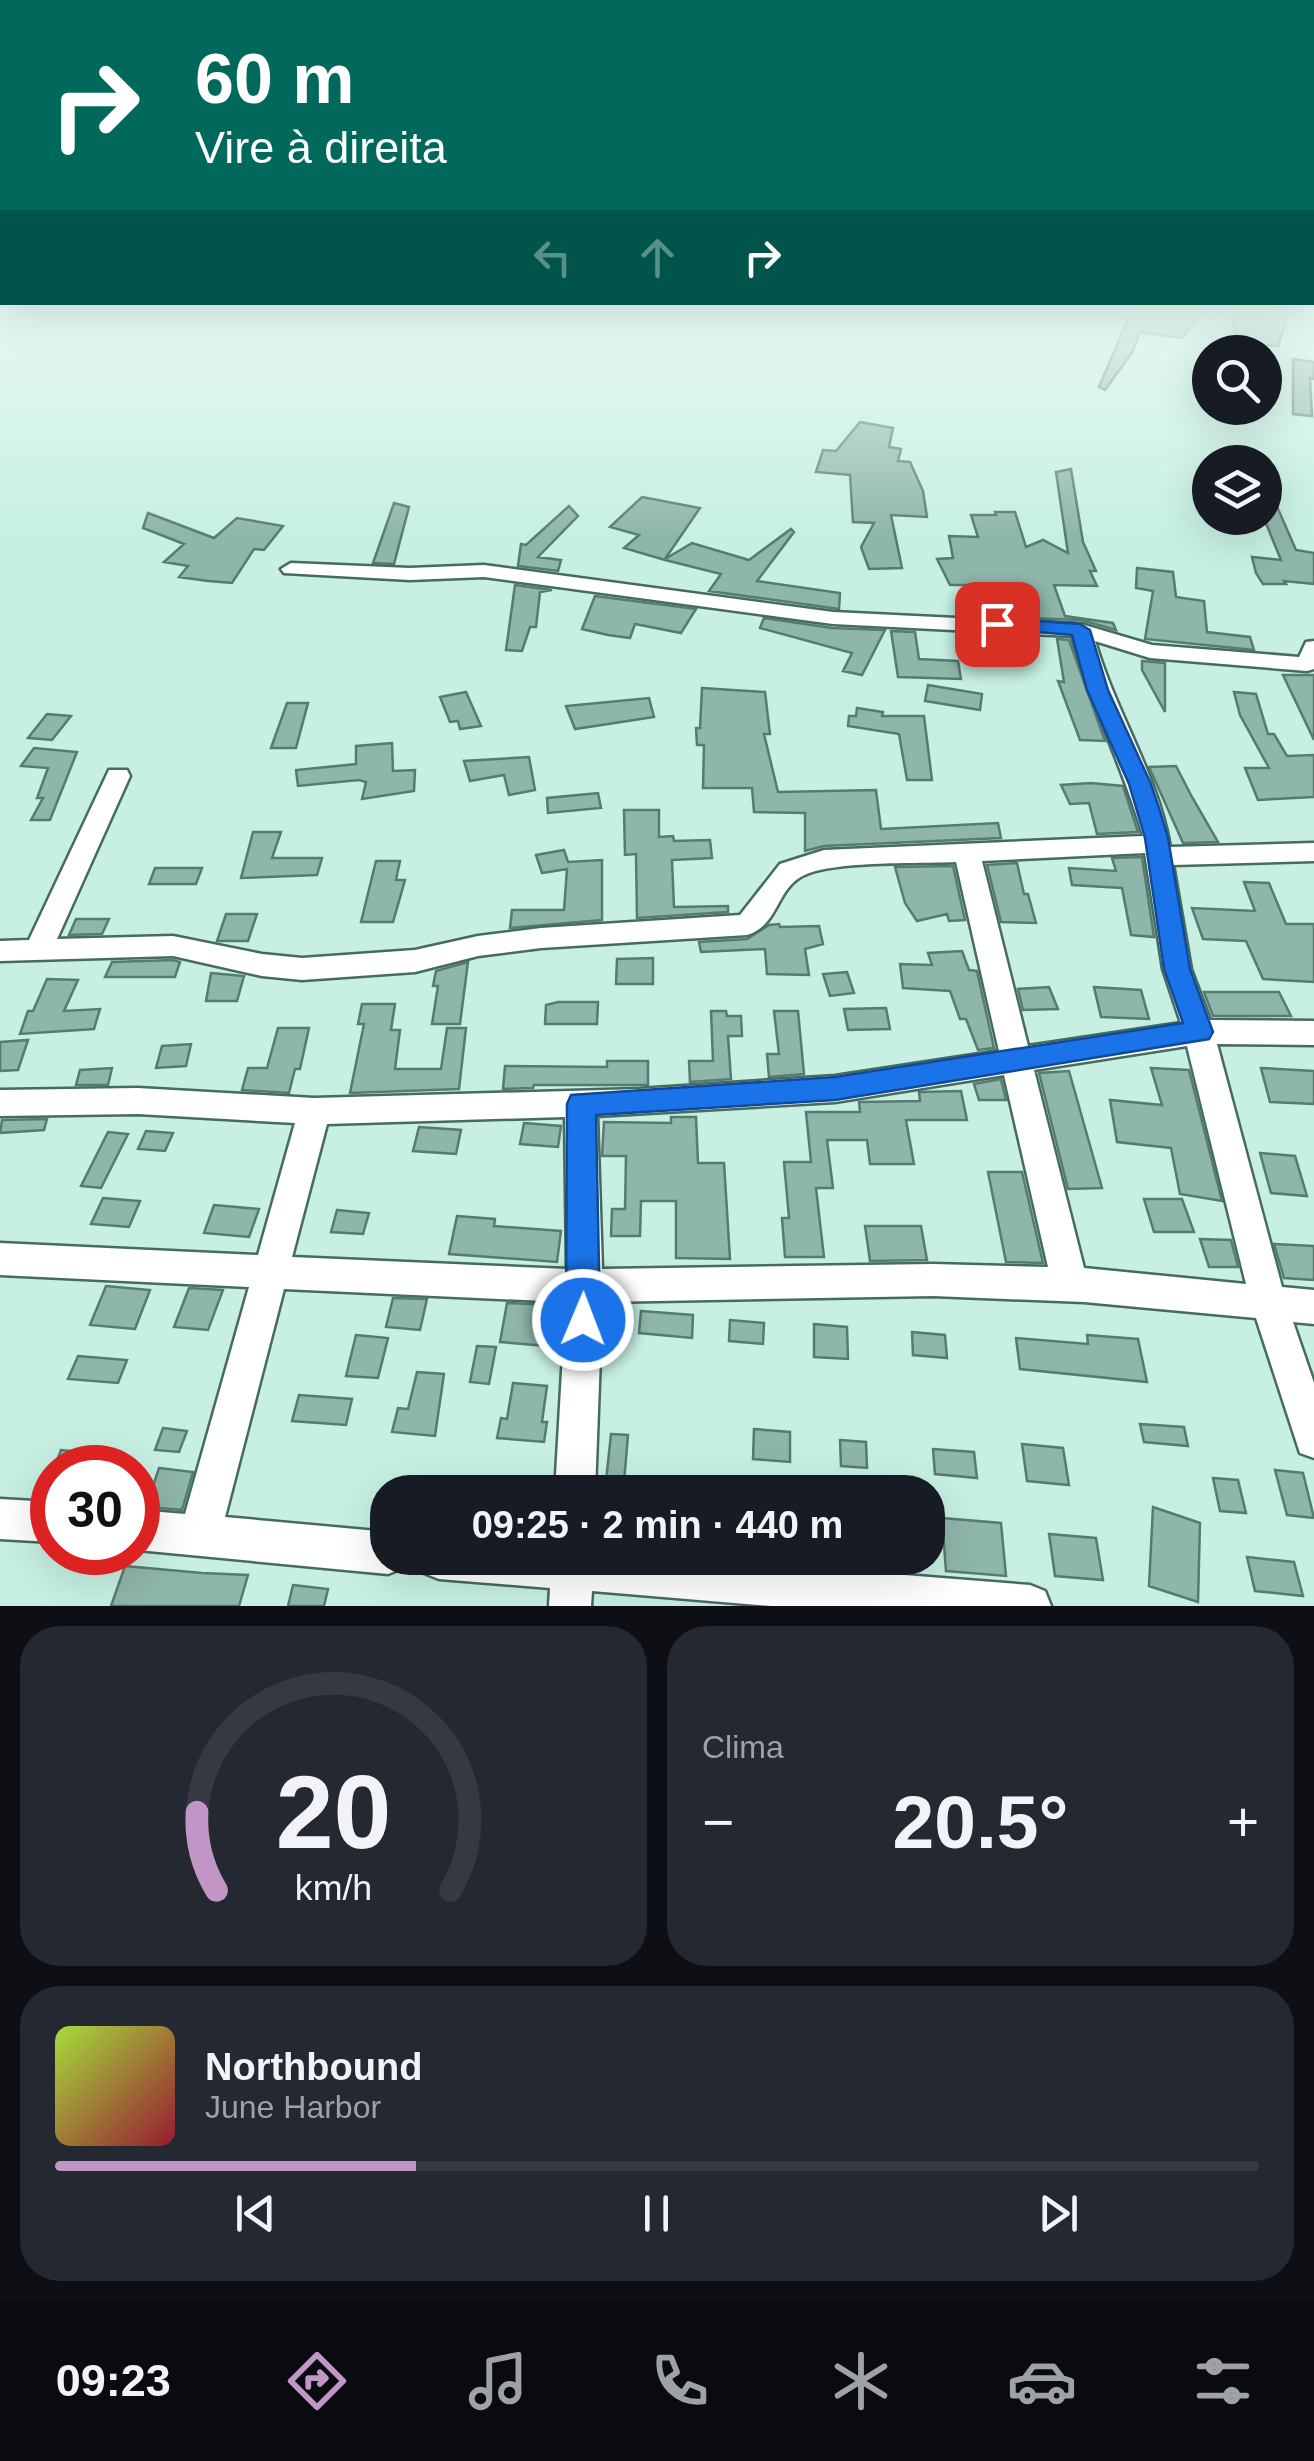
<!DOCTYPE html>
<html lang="pt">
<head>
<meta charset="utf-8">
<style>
	body { margin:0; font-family:Arial,sans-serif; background:#242831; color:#f1f3f6; height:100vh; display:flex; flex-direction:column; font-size:38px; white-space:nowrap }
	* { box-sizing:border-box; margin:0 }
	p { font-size:32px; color:#9ea1a6 }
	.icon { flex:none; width:55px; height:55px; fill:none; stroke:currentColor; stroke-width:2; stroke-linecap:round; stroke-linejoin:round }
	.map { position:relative; height:1606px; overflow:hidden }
	.panel { display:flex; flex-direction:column; gap:20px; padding:20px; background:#0d0f14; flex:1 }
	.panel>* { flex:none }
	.hud { position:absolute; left:0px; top:0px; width:1315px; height:305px; box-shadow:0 10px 40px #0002; background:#00695c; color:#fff; overflow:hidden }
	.fabs { position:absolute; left:1192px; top:335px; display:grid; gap:20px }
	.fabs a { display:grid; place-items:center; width:90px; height:90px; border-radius:50%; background:#171b24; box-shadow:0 10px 40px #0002; font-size:50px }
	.speed { position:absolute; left:30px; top:1445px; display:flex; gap:20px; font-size:50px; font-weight:700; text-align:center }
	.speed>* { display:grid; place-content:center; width:130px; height:130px; border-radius:50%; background:#171b24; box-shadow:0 10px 40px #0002; line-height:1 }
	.speed .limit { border:15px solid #d22; background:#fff; color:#111 }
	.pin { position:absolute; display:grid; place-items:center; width:85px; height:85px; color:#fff; margin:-42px; border-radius:20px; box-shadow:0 5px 15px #0006 }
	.me { position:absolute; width:110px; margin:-55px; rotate:1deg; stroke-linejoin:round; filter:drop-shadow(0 0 8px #0008) }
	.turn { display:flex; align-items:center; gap:35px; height:210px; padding:0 30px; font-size:45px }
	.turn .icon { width:130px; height:130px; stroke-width:2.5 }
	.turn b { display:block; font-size:70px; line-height:85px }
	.lanes { display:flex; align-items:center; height:95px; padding:0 30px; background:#0003; justify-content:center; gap:50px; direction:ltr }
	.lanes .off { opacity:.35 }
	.big { font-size:75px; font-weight:600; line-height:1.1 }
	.panel .card { flex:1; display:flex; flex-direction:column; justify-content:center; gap:15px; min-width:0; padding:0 35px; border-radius:40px; background:#242831 }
	.panel .dial { align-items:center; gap:0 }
	.dial svg { height:260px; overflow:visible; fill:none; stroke:#363941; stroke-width:7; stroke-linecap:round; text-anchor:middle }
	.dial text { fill:#f1f3f6; stroke:none }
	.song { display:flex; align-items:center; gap:30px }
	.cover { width:120px; height:120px; border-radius:15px; background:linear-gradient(135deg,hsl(80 70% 55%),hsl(350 70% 35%)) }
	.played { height:10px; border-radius:5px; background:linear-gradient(90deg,#c196c7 30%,#363941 30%) }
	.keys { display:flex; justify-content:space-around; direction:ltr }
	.heat { display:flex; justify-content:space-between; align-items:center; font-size:55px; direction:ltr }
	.panel .tiles { flex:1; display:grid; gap:20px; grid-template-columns:1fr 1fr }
	.card:last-child { grid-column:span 2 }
	.trip { position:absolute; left:370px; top:1475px; width:575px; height:100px; border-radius:40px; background:#171b24; box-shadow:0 10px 40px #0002; font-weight:600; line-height:100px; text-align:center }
	.dock { display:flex; height:160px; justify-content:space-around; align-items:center; background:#090b0e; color:#9ea1a6 }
	.dock .icon { width:70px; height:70px }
	.dock .selected { color:#c196c7 }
	.dock b { font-size:45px; color:#f1f3f6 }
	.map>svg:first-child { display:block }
</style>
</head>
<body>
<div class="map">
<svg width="1314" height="1606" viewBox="0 0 1314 1606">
	<rect width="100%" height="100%" fill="#c7f0e3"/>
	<path fill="#8fb6ab" stroke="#567c71" stroke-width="2.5" d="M1131,312H1202L1183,338L1140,332L1132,353L1105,390L1099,387Z
		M1231,312H1289L1278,346L1236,342Z
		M1293,359L1314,362V379L1310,378L1312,416L1293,414Z
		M860,422L893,428L889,447L901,449L898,461L910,462L923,491L927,517L891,515L902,568L869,569L861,547L874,523L853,522L850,475L816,472L823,450L836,451Z
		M1071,469L1083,542L1096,571H1090L1097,586L1054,585L1065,616L1113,623L1116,630L1081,620L1028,618L1022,585H950L937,559L953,558L949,536L978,537L971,515H996L995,512H1015L1026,547L1043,540L1068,553L1056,472Z
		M1265,479L1296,550L1314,553V584L1284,581L1286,584H1263L1256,573L1252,557L1281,560L1265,521Z
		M642,497L700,508L665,559L692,543L749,560L791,529L794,532L757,581L840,593L839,609L709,591L721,574L665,560L624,548L639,535L610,527Z
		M394,503L409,507L394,564L373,563Z
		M569,506L578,516L538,557L561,560L558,571L518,566L521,544L526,545Z
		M148,513L214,538L237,518L283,526L264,550L254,549L232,583L208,581L179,577L188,566L164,562L184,544L143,528Z
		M1137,568L1173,572L1176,597L1204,601L1207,632L1250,637L1254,650L1145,639L1153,591L1136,588Z
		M515,585L552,590L540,592L536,627H530L522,651L506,650Z
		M595,596L696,609L681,633L635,624L630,638L608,635L582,629Z
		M764,618L832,628L885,630L862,675L843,671L852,653L760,628Z
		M891,631L915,632L919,659L958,661L961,679L898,677Z
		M1057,639L1069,640L1105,741L1080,740L1058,681L1064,682Z
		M1142,661L1165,663V712L1142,670Z
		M1283,675H1314V740Z
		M928,685L982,694L980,710L925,701Z
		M702,688L765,692L770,734H764L778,792L876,790L881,829L998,823L1001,838L824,846L805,851V813L754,812L752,788H703L704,745H697L696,728H700Z
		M466,692L481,726L460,729L458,721L450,722L440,697Z
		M1234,692L1256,694L1268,734H1274L1287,756L1314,755V797L1258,800L1245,768H1269L1240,715Z
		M649,698L654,717L575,729L566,706Z
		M287,703H308L296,748H271Z
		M857,708L883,712L882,716H924L932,780H907L899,734L848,726L849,716H856Z
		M47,714L71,716L52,740L28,738Z
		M392,743L393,771L415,770L414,791L362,799L366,782L359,780L298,786L296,770L356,764V746Z
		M34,748L77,752L50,820H31L43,798H37L48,768L21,766Z
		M529,757L535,790L509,795L504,775L470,781L464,761Z
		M1176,766L1192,797L1218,842L1183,843L1149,767Z
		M1091,783L1123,786L1138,832L1097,834L1089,803L1070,804L1061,785Z
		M598,793L601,808L548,813L547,798Z
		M624,810H659V837L673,836L674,841L710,840L712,858L672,860L674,907L728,906V912L637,918L636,854L625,855Z
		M253,832H281L272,858H322L317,875L241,878Z
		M564,850L568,862L602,860V920L510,928L512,910H564L567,869L542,873L536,855Z
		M1142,857L1154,937L1131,935L1122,888L1072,885L1069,868L1116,871L1112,858Z
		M376,861H400L396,880H405L393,922H361Z
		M1017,863L1024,894H1028L1036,923L1001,922L987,865Z
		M953,866L965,920L949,921L947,914L917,921L905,903L895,867Z
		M155,868H202L196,884H149Z
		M1244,882L1269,883L1286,924H1314V982L1263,979L1246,941L1203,939L1192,908L1255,911Z
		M226,914H257L248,941H217Z
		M76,919H109L102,934L69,935Z
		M779,924L780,927L819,926L823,944L805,949L809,975L767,974L765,949L701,952L699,942L747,939L769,925Z
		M962,951L969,970L977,971L994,1048L978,1050L966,1019H960L950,991L903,988L900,964L932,965L928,953Z
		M653,958V984H616L617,959Z
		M173,960L180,962L175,977H105L112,962Z
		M468,962L460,1024H432L438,986H433L436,971Z
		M847,972L854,993L830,996L823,974Z
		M211,973L244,976L237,1001H206Z
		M47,979L78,980L64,1011L100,1009L94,1029L20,1034L28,1011H33Z
		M1049,987L1058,1009L1023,1010L1018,989Z
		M1094,987L1141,990L1149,1019L1101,1017Z
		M1204,992H1279L1291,1016H1213Z
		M558,1002H598L597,1024H545L546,1005Z
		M362,1004H395L391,1030H400L395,1069H441L447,1028H466L459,1089L350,1093L364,1024H358Z
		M886,1008L890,1029L848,1030L844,1009Z
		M711,1011H726L727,1016H741L742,1036H728L731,1079L690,1082L689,1061H713Z
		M774,1011H798L804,1074L769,1077L767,1054H779Z
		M278,1028H309L300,1069H295L289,1093L242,1090L248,1068H267Z
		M28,1040L18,1070L0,1071V1042Z
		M191,1044L186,1066L156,1068L162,1046Z
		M607,1061H648V1085H534L533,1088L503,1089L505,1066L607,1067Z
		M112,1068L108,1085H76L80,1070Z
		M1151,1068L1189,1070L1222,1201L1180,1194L1171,1148L1117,1142L1110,1100L1162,1105Z
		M1261,1068L1314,1071V1104L1270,1102Z
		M1069,1071L1102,1188L1068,1189L1039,1073Z
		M1001,1079L1006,1100H979L974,1084Z
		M961,1091L967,1120H906L914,1164H870L867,1140H827L833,1188H816L824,1257H785L782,1218H789L784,1162H811L806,1112H860L859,1102L920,1101L919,1092Z
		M671,1117H696L698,1163H724L730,1259L676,1258V1201H641L640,1236H611L612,1209H625L626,1156H602L604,1122L671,1123Z
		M47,1119L44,1130L0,1133L2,1120Z
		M524,1123L561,1126L558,1147L520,1144Z
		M419,1127L461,1130L456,1154L413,1151Z
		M146,1131L173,1133L165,1151L138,1149Z
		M108,1132L128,1134L101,1188L81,1186Z
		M1260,1153L1295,1156L1307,1196L1271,1193Z
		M988,1172H1022L1043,1263L1006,1262Z
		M103,1198L140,1201L129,1227L91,1224Z
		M1144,1199H1182L1194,1232H1154Z
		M214,1205L259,1209L249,1237L204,1233Z
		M337,1210L369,1213L363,1234L331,1232Z
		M457,1216L495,1219L494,1226L561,1231L557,1262L449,1254Z
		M865,1226H921L927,1260L870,1261Z
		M1200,1239L1231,1240L1238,1267H1209Z
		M1274,1244L1314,1246V1280L1284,1278Z
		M106,1286L150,1290L135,1329L90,1325Z
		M189,1288L223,1290L208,1330L174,1327Z
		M393,1298L427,1299L420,1330L386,1327Z
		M507,1303L552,1305L546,1346L500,1342Z
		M641,1311L693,1315L692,1338L639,1333Z
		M730,1320L764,1323L763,1344L729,1341Z
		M814,1324L847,1327L848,1359L814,1357Z
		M912,1332L945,1335L947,1358L913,1355Z
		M356,1335L388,1338L378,1378L346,1376Z
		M1087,1335L1138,1339L1147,1382L1020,1369L1016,1338L1088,1344Z
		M477,1346L496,1347L489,1384L470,1382Z
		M78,1356L127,1360L118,1383L68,1379Z
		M417,1372L444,1374L435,1436L392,1432L398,1408L408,1409Z
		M513,1383L547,1386L542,1422H547L544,1442L497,1438L501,1418L507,1419Z
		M299,1395L352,1399L346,1425L292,1421Z
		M1140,1424L1184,1427L1188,1446L1144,1442Z
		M163,1428L187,1431L179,1452L155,1450Z
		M754,1429L790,1432V1462L753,1459Z
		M611,1434L628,1435L624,1482L606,1481Z
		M840,1440L866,1442L867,1468L841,1466Z
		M1022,1444L1063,1448L1069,1485L1027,1481Z
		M933,1449L974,1452L977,1478L935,1474Z
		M61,1450L113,1456L112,1468H54Z
		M159,1468L193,1472L182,1510L146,1507Z
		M1275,1470L1303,1473L1314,1518L1287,1515Z
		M1213,1478L1238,1480L1246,1513L1220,1511Z
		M1153,1507L1200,1523L1198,1602L1149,1586Z
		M942,1518L1001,1523L1006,1576L946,1571Z
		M1049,1534L1096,1538L1103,1580L1055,1576Z
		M1247,1557L1294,1562L1303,1596L1255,1591Z
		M125,1566L202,1573L248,1575L239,1606H111Z
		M293,1585L328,1589L324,1606H288Z"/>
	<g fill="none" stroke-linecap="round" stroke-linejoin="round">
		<defs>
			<path id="minor" d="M291,563L410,568L484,565L833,612L1081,624L1152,645L1299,657L1306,642L1314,641V669L1307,671L1150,658L1095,641C1115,711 1158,775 1170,847L1314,843V861L1173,865L1191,969L1210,1020L1314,1021V1045L1217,1044L1282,1287L1314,1290V1324L1293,1322L1314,1383V1458L1300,1453L1256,1318L1084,1302L933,1296L602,1302L595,1492H555L566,1302L284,1289L225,1517L388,1532V1558H407L403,1568L388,1574L138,1550V1510L185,1514L249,1287L0,1275V1243L258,1255L295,1123L138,1114L0,1116V1090L138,1088L314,1098L639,1089L835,1076L999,1051L956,862C920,864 825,860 799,878C776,893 777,926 747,935L541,948L478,956L415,972L302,980L262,976L173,956L0,961V941L29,940L109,770H127L130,776L57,939L173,936L262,954L302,958L415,950L478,936L541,928L740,915L780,864L824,850L1143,836C1123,767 1091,705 1072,636L833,624L484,577L410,580L284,573L281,569ZM1145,853L1163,969L1181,1023L1028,1046L982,861ZM1187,1046L1246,1284L1084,1268L1034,1070ZM1004,1075L1048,1267L933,1264L602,1269L597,1116L835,1102ZM565,1117L567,1269L292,1257L327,1124Z
				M0,1499L52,1502V1542L0,1539Z
				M418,1558H691L1030,1585L1045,1591L1051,1606H771L592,1591L591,1606H549L550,1588L439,1579L424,1573Z"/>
		</defs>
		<use href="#minor" stroke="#466b61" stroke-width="5"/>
		<use href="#minor" fill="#fff" fill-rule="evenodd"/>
	</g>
	<linearGradient id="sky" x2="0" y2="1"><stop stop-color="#5db4c8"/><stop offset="0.58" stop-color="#e6f8f2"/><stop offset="1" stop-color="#e6f8f2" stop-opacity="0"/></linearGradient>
	<rect width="1314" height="536" fill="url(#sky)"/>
	<path fill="#1a73e8" stroke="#114b97" stroke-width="2.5" d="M997,618L1080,624L1090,630L1108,690L1151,784L1160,811L1168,838L1190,969L1213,1032L1209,1039L835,1100L596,1115L600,1320L595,1331L583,1335L571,1331L566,1320L567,1104L571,1095L835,1077L1183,1023L1164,969L1145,838L1129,784L1087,690L1072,635L990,628V620Z"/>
</svg>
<div class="fabs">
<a><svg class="icon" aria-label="search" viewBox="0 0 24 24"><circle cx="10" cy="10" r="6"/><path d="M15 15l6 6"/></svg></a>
<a><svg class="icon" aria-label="layers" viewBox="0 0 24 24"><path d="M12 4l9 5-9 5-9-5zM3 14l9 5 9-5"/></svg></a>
</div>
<div class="speed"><div class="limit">30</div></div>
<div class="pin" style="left:997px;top:624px;background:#d93025"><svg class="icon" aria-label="arrive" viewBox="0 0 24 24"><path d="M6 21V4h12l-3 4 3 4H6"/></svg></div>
<svg class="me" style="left:583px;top:1320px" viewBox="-20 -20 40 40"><circle r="17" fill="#1a73e8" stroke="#fff" stroke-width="3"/><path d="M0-11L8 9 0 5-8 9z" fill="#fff"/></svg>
<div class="trip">09:25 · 2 min · 440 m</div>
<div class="hud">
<div class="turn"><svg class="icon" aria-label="right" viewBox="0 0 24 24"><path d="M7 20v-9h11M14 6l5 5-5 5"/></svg><div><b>60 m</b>Vire à direita</div></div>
<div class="lanes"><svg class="icon off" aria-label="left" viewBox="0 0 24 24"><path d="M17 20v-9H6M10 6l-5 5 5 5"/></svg><svg class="icon off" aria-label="ahead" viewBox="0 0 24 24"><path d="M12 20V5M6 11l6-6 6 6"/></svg><svg class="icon" aria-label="right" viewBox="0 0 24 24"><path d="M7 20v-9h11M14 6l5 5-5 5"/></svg></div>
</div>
</div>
<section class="panel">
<div class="tiles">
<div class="card dial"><svg viewBox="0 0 100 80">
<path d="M14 69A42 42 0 1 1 86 69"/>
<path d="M14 69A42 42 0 0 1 8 45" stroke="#c196c7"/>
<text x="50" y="56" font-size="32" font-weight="700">20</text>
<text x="50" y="72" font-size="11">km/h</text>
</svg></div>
<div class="card"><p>Clima</p>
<div class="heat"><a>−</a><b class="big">20.5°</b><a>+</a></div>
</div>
<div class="card">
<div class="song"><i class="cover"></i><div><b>Northbound</b><p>June Harbor</p></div></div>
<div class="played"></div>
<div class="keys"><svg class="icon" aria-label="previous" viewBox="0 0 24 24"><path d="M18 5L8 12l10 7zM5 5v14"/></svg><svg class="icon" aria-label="pause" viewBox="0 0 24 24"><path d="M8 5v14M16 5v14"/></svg><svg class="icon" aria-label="next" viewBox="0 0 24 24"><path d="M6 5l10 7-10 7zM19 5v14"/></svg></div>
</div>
</div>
</section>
<nav class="dock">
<b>09:23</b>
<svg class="icon selected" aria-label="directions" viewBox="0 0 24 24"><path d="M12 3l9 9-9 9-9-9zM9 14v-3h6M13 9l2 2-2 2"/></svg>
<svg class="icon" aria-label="music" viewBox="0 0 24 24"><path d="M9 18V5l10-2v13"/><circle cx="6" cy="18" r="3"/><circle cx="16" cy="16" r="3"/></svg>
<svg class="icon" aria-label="phone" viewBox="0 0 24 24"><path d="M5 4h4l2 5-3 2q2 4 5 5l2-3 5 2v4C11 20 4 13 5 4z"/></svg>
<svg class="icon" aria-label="climate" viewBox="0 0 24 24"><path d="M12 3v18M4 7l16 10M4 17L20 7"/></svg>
<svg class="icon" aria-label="car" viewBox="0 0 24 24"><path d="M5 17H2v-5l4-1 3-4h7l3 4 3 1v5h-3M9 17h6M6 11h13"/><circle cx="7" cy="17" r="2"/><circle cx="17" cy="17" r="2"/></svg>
<svg class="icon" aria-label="filters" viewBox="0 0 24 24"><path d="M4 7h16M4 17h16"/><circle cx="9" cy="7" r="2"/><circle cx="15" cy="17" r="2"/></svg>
</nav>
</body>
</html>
